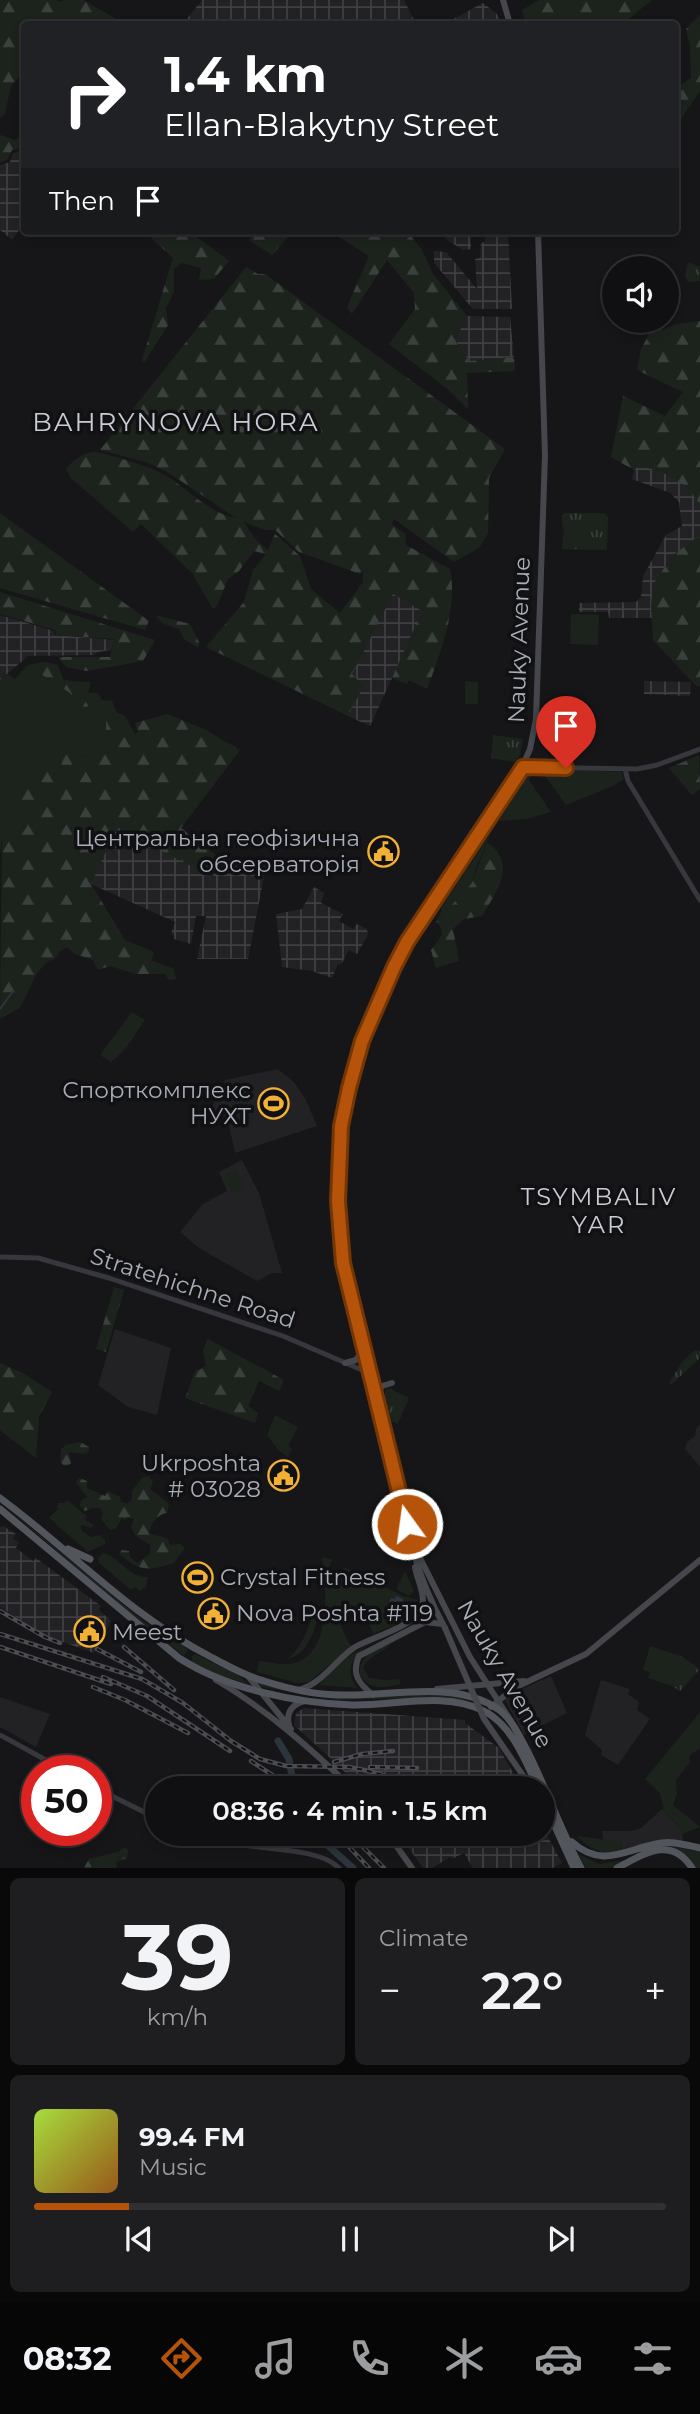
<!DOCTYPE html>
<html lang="en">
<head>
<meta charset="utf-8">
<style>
	body { margin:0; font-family:Montserrat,sans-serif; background:#1e1e20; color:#f1f3f6; height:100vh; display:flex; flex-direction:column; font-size:26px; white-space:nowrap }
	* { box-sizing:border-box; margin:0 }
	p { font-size:23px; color:#9c9d9f }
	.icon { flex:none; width:38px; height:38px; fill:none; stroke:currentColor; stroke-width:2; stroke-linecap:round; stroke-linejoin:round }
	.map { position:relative; height:1868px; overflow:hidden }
	.panel { display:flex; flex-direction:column; gap:10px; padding:10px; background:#09090a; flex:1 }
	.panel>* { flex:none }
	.banner { position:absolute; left:21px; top:21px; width:658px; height:214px; border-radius:7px; box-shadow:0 4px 10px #0003,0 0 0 2px #303032; background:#202124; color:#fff; overflow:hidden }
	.fabs { position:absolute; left:602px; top:256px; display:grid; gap:14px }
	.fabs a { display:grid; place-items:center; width:77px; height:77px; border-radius:50%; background:#101012; box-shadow:0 4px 10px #0003,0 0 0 2px #303032; font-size:35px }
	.speed { position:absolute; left:21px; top:1755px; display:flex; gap:14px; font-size:35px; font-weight:700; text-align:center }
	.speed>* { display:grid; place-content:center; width:91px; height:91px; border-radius:50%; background:#101012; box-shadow:0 4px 10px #0003,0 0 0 2px #303032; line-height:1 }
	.speed .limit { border:10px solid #d22; background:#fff; color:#111 }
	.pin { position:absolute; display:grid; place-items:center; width:60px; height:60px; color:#fff; margin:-72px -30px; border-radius:50% 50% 50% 0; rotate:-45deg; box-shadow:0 0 7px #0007 }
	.pin .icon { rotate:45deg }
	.me { position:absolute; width:77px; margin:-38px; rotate:346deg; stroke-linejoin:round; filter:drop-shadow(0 0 5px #0008) }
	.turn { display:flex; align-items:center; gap:24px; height:147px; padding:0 28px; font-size:32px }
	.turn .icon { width:91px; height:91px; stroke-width:2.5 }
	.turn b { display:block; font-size:49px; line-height:60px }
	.then { display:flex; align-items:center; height:66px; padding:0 28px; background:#0003; gap:14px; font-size:26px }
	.big { font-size:52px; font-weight:600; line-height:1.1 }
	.panel .tile { flex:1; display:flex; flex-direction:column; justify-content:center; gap:10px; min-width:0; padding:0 24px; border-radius:10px; background:#1e1e20 }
	.panel .dial { align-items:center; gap:0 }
	.dial b { font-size:91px; line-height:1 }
	.song { display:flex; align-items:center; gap:21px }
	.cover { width:84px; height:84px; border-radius:10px; background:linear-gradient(135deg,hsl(80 70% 55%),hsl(30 70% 35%)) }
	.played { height:7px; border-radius:4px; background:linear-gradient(90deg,#b45309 15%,#303032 15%) }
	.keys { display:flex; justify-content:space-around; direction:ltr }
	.heat { display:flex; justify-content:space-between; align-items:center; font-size:38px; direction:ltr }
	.panel .tiles { flex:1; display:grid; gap:10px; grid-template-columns:1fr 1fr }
	.tile:last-child { grid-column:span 2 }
	.trip { position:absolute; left:145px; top:1776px; width:410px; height:70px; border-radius:35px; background:#101012; box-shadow:0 4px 10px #0003,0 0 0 2px #303032; font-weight:600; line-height:70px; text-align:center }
	.tabs { display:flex; height:112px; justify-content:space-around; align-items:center; background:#060607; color:#9c9d9f }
	.tabs .icon { width:49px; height:49px }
	.tabs .current { color:#b45309 }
	.tabs b { font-size:32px; color:#f1f3f6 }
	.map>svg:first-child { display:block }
</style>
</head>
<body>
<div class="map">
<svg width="700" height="1868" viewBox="0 0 700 1868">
	<defs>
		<pattern id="industrial-grid" width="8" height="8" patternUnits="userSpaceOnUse" patternTransform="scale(1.75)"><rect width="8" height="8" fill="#222225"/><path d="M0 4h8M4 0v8" fill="none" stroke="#3f3f43"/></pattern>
		<pattern id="forest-firs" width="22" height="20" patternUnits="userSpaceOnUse" patternTransform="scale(1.75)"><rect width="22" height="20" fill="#1c231d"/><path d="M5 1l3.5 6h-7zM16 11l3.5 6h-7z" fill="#3a403c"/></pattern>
		<pattern id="park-tufts" width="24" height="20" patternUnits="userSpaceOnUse" patternTransform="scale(1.75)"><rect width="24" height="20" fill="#1c231d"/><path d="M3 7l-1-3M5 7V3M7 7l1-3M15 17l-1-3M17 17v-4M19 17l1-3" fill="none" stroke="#3a403c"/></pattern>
		<pattern id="water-ripples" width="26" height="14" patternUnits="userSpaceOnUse" patternTransform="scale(1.75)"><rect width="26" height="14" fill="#2c353c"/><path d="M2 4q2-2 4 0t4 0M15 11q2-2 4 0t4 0" fill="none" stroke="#485056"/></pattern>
	</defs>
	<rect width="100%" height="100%" fill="#161618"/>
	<path fill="#222225" d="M278,1069L294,1082L306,1100L317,1126L235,1153L227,1117L208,1113L223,1088L225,1080Z
		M242,1160L259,1193L282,1273H272L257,1281L199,1248L180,1232L203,1204L227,1191L219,1172Z
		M115,1329L171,1348L157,1415L128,1407L98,1385Z
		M700,1424V1467L685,1449L687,1442L695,1436L696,1429Z
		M551,1676L567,1713L524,1735L505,1700L506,1696Z
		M601,1680L630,1689L628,1694L639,1702L637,1710L650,1719L618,1765L601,1755L602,1750L585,1735Z
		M0,1697L50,1714L36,1747L0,1727Z
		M663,1808L665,1813L682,1830L683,1841L659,1840L645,1843L622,1854V1842L603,1840L602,1831H631L641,1828Z"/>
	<path fill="url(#industrial-grid)" d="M202,0H404L416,24H183Z
		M483,3L497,14L501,24H444Z
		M24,151V223L12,240L0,230V165L10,162L13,153Z
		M441,231H471V249L463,250L447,240Z
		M485,231H508L512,309H473L434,263V251L446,252L477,289L475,259L480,258L481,243L485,242Z
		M467,316L510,317L514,357L469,361L455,340Z
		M640,465L677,478L690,489L700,505V537L672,556L653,585L652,618H609L608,612H579V603L636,602L641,597L643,576L666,535L682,526L679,502L670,493L632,479L634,470Z
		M393,593L423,611L370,726L348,716L363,686L352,674Z
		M0,615L54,631V635L114,640L111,650L98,652L94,655L28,656L0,680Z
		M644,681L691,682L690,696L644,694Z
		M117,827L213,877L216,855L266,866L248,959H197L206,916H196L191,944L174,939V935L171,934L175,922L91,884Z
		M314,887L324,893L321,903L343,914L339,921L353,929L357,924L367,929L368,935L357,954L349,950L341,965L338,964L332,978L312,971L282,967L276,914L302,909Z
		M3,1526L16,1534L13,1538L19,1542L16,1548L33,1561L36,1558L101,1606L99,1610L111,1621L94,1653L46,1636L0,1607V1527Z
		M304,1708L465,1720V1723L499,1748L522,1788H359L340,1767L294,1725L296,1713Z
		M543,1828L562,1863L553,1868H473L464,1853L452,1859L450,1857L432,1868H423L399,1834H542Z"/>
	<path fill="#1c231d" d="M571,614L599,615L598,645L570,644Z
		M27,665L70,693L79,707L104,706C105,715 108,726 105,735C100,751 76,759 62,764L27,827L2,837L0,855V680L8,674L15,679Z
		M465,681L478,682V704H465Z
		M540,769L621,772L624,779L613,786L566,805Z
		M529,774L531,777L529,780L551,812L527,819L499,821Z
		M491,833L478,863L472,883L436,922L442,910L441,908Z
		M132,1012L145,1020C131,1039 130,1047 111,1062L100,1055Z
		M246,1100L251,1123L238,1126L233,1103Z
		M236,1170L245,1189L233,1194L225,1175Z
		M275,1415L298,1427L288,1446L292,1449L288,1457L278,1450L267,1435Z
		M260,1456L262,1471L257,1476L238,1469V1458Z
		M67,1500L87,1516L85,1520L94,1525L91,1528L81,1525V1530L91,1537L100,1535L105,1540V1544L88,1552L49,1518Z
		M0,1502L143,1621L188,1649L184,1656L109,1596Z
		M102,1553C120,1556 128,1578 148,1577L146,1587L140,1591L135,1587L131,1590L99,1563L98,1559Z
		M324,1557L332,1560L327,1571L339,1577L344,1567L403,1596L418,1600C416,1620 389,1626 373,1634C365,1612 360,1602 336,1614L349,1644L352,1645L309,1682L297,1683L257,1672L259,1661C272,1662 284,1667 297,1662C332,1651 326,1586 322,1558Z
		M405,1571L414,1591L409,1596L396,1589Z
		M314,1608L319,1613C314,1631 308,1655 287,1659C302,1649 311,1623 314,1608Z
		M373,1642C355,1653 342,1668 357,1688L319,1685L343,1660Z
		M392,1643C383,1653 367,1656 363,1668L369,1678L385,1680L399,1679L401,1684C384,1688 369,1691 360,1675C358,1655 376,1650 392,1643Z
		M650,1646L681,1656L672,1686L648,1678L650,1672L643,1670Z
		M195,1654L236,1674L249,1684L222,1676L192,1662V1656Z
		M255,1682C282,1689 308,1695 336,1698C371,1701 449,1685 475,1704L419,1698L337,1700L258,1686Z
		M700,1712V1748L689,1756L690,1762L676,1780L677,1794L673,1805L700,1827L683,1834L679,1826L665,1813L660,1793L645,1779Z
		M577,1836L622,1842L621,1852C604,1855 588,1849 577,1836Z
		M668,1846L700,1852V1868H695C691,1856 680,1849 668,1846Z
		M578,1854L599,1864L626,1860L610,1868H586Z"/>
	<path fill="url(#forest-firs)" fill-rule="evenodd" d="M0,0H56L62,2L63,0H83L125,24H24V71L11,86L5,113L0,118Z
		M539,0H652L622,24H525L522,10Z
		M700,15V91L676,126V88L691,78L690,47L686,29Z
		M0,135L15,140L24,135V147L12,150L8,159L0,163Z
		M144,231H189L229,261L214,279L199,280L201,268L182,263L174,269V292L166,308L168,325L144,363L142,360L173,258Z
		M256,231H293L272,255L249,240Z
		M330,231H407L422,250L433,274L467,316L455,340L469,361L514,357L515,371L467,373L468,409L450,391L389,344L415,309L414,293L387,260L352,314L347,307L369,256Z
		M246,267L258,274H265L505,449L489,478L488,533L479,548L454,562L394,519L391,524L405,533L406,545L450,569C458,608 441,652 427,689L409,680L407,684L392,678L422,611L393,594L352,674L363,686L348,716L206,647L244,602L253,570L266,554L254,551L239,571L228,579L217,606L213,609L192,573L141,524L133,532L71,478L66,469C73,460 82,454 93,452C100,451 149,467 157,471C185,484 206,513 236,518L169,473L146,462L100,450ZM244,522L265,530H275L299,552L360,574L363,570V582L340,613L311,589L300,556L275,534L268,550L255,539Z
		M657,320L663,330L676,324L700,321V505C683,477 669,475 640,465L634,470L611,457L623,396L665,416L683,392L637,370L641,349Z
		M0,513L149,621L145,630L0,588Z
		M697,537H700V686L697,687L653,640L651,606L653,585L672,556Z
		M0,592L155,640L143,661L87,671L66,667L58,657H110L114,639L56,635L55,630L0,614Z
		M155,615L190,624L200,644L197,647L184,639L179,629L162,623Z
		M46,662L58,665L63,679L71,681L91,682L88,693H98L102,700L112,701L117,713L125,716L135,734L138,732L135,723L167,714L204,729L240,750L181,828L216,855L213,878L117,827L91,884L125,940L154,952L151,960L174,969L176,979L169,980L165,974H136L110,966L98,970L93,960L75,954L67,947L60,951L55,959L48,961L37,973L20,1008L0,1019L2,837L27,827L14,797L29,776L62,764L63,747L82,757C106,737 109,738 104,706L79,707L70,693L27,665Z
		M699,755L700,789L692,795L669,768Z
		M487,842C518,864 497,890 482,916L464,919L453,929L459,961L436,968L431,950L442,935L440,926L436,922L472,883Z
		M114,1287L124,1290L106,1352L96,1349Z
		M208,1339L284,1380L279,1391L259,1381L248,1406L258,1413L255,1423L185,1398L196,1369L199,1370L206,1366L203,1350Z
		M0,1363L23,1373L52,1392L39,1417L36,1458L0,1430Z
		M80,1442L89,1447V1451L85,1454L69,1452L71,1464L64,1466L60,1461L61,1449L66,1445Z
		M149,1476L153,1482L150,1489L169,1504L167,1513C157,1514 151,1524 149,1533L168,1539L170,1545L180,1544L185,1548L174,1563C148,1571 141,1572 119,1554L122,1550L129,1551L130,1557L137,1563L150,1554V1545L136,1536L131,1528L134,1519L128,1517L125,1520L122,1518L116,1528L110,1530L101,1519L103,1514L100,1508H92L85,1511L80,1506L81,1500L87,1497L76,1482L79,1478L87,1481V1488L105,1496L108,1491L120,1497L121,1502L127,1504L132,1499V1491L142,1478Z
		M58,1503H63L88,1523L90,1526L82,1523L79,1531L89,1536V1539L86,1542L80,1540L73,1535V1530L69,1526L66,1516H62L57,1507Z
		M125,1847L128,1850L127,1858L116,1862L117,1868H84L89,1859L118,1852Z"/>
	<path fill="url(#park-tufts)" d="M688,262L700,267V281L689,282L685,276Z
		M565,513H604L608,517L607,550L562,549L564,529L562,525V515Z
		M493,735L523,739L520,755L515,762L491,758Z
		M695,1350L700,1351V1358L671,1385L669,1383L682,1362Z
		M386,1389H391L409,1398L398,1424L390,1421L384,1396Z
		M681,1656L700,1669L680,1691L672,1686Z"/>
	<path fill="url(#water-ripples)" d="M396,1596L403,1599L404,1607L406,1609L404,1615L400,1613L399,1616L391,1613L392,1610L387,1607L391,1598L395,1599Z"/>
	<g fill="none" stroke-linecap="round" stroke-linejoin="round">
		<path stroke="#2c353c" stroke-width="2" d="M0,1009L13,991"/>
		<path stroke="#2c353c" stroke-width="7" d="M278,1741L289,1759L294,1788
			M315,1834L353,1868"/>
		<path stroke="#37383d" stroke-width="5" d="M523,767L637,769L657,765L700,749
			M625,769L628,781L700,900
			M0,1257L38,1258L109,1278L283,1336L369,1373
			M0,1735L66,1771
			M96,1788L158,1819
			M196,1834C212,1839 228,1842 244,1845C270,1850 321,1849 339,1868"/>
		<path stroke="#45474d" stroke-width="6" d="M503,0L510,24
			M345,1363L356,1360L363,1349
			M375,1397L382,1386L392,1383
			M413,1544L470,1657L511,1721
			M445,1628C407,1560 396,1481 377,1406C365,1358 350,1310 343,1261C327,1151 350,1041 406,945C440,885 483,830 520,772L530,749L536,719L545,455L538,231
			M248,1676L291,1729
			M216,1680C266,1709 310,1748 352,1788
			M437,1689L524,1681
			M299,1690C323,1683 335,1660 355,1647C371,1638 413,1626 421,1610C427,1597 417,1580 415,1567
			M373,1695C359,1684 351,1674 359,1656L425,1622L442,1624
			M491,1707L514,1688L586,1654L700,1560
			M289,1725C286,1712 292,1704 305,1701
			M524,1777L530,1788
			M388,1834L412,1868"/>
		<path stroke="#53555c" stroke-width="7" d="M0,1498C73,1552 129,1615 211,1657C228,1666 245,1676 264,1681C289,1689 316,1695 342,1695C391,1697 454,1679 498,1709C513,1720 519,1736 528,1752C547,1790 561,1831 581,1868
			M0,1509L179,1658C227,1689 296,1703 352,1705C394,1706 445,1691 484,1711C512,1725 526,1762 538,1788
			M68,1549L90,1559
			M542,1798L574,1868
			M572,1842C601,1868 623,1851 656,1844C671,1840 686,1845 700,1848
			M617,1868C644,1854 671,1835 692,1868"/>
		<defs>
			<path id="rail" d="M0,1611L45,1637L60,1643
				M0,1634L142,1679L183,1703L231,1741L260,1759L286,1766L349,1767L364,1770L380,1774L409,1788
				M0,1647L111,1684
				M124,1647L174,1690
				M97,1649L141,1672
				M103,1677L147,1696L230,1751
				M93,1687L125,1700L188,1733
				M251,1761L292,1788
				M334,1762L362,1754L393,1751
				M370,1767L417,1768
				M400,1780L427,1788
				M337,1834L369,1868
				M350,1834L384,1868"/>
		</defs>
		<use href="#rail" stroke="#4a4c52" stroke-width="4.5"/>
		<use href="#rail" stroke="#111113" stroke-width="2" stroke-dasharray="5" stroke-linecap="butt"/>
		<path stroke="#45474d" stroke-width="6" d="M445,1628L484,1719L524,1777"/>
	</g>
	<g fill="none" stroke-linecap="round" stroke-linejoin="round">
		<defs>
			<path id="route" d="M407,1524L343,1263L338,1201L341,1126L349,1088L362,1041L394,967L407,942L523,767L566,768"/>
		</defs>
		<use href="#route" stroke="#753606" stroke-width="18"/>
		<use href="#route" stroke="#b45309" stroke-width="12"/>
	</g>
	<defs>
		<symbol id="civic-ring" viewBox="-11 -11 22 22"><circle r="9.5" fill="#111113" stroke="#f2b134" stroke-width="1.5"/><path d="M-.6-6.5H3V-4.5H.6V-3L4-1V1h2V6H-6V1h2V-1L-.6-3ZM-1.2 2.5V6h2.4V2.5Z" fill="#f2b134"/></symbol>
		<symbol id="stadium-ring" viewBox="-11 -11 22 22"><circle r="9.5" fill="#111113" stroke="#f2b134" stroke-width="1.5"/><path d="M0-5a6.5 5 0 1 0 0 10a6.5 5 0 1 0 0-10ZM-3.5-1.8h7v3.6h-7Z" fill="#f2b134"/></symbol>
	</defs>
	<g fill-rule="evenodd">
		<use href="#civic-ring" x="366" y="834" width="35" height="35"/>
		<use href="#stadium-ring" x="256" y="1086" width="35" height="35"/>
		<use href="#civic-ring" x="266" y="1458" width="35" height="35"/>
		<use href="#stadium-ring" x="180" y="1560" width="35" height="35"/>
		<use href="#civic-ring" x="196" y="1596" width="35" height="35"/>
		<use href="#civic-ring" x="72" y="1614" width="35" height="35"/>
	</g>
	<g text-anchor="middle" stroke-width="7" stroke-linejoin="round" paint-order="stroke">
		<g font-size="23" fill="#a8adb8" stroke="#111113">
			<text transform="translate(519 640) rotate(-88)" y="8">Nauky Avenue</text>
			<text transform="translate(193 1288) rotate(18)" y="8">Stratehichne Road</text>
			<text transform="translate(505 1674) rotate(60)" y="8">Nauky Avenue</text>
		</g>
		<g font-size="23" fill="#a8adb8" stroke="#111113" text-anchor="end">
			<text x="360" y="846">Центральна геофізична<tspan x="360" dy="26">обсерваторія</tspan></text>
			<text x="251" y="1098">Спорткомплекс<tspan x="251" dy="26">НУХТ</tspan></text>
			<text x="261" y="1471">Ukrposhta<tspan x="261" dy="26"># 03028</tspan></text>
			<text x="220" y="1585" text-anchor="start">Crystal Fitness</text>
			<text x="236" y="1621" text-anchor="start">Nova Poshta #119</text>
			<text x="112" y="1640" text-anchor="start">Meest</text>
		</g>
		<g font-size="24" letter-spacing="2" fill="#c9ccd4" stroke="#111113">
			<text x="599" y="1205">TSYMBALIV<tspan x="599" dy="28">YAR</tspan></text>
		</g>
		<g font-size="26" letter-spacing="2" fill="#c9ccd4" stroke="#111113">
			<text x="176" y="431">BAHRYNOVA HORA</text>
		</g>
	</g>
</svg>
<div class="fabs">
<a><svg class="icon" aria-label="sound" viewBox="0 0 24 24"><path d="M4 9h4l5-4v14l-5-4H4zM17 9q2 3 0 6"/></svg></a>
</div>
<div class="speed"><div class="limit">50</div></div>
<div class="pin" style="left:566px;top:768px;background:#d93025"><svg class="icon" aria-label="arrive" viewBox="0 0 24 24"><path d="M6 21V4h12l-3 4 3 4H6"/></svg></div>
<svg class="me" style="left:407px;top:1524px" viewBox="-20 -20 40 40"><circle r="17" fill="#b45309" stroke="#fff" stroke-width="3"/><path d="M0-11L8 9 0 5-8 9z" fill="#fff"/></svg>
<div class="trip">08:36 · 4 min · 1.5 km</div>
<div class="banner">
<div class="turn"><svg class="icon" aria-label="right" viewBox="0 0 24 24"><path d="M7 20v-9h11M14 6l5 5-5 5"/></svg><div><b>1.4 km</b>Ellan-Blakytny Street</div></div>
<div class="then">Then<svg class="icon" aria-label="arrive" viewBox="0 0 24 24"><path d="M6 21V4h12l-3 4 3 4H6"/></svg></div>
</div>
</div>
<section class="panel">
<div class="tiles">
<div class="tile dial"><b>39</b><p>km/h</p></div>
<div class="tile"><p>Climate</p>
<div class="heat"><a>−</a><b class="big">22°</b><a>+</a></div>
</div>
<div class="tile">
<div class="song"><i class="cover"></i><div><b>99.4 FM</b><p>Music</p></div></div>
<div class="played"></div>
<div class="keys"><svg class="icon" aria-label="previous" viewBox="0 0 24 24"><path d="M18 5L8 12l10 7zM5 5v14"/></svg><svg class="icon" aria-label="pause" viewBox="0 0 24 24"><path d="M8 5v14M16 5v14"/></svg><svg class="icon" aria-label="next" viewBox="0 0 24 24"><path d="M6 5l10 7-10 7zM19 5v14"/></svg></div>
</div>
</div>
</section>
<nav class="tabs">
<b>08:32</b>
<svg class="icon current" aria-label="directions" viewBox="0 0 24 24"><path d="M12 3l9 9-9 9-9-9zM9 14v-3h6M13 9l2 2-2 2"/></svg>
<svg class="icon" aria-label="music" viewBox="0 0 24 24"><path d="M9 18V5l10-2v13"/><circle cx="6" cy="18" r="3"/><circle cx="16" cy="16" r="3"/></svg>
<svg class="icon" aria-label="phone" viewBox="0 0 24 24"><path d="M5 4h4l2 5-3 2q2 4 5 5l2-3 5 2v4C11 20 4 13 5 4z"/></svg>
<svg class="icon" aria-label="climate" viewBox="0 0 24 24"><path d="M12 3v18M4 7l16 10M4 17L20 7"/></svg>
<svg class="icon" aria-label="car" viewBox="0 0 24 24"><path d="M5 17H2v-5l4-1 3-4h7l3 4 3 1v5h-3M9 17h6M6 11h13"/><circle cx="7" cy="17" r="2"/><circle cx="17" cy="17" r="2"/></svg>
<svg class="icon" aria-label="filters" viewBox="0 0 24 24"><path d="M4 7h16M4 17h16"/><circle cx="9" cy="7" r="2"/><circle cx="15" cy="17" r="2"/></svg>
</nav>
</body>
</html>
